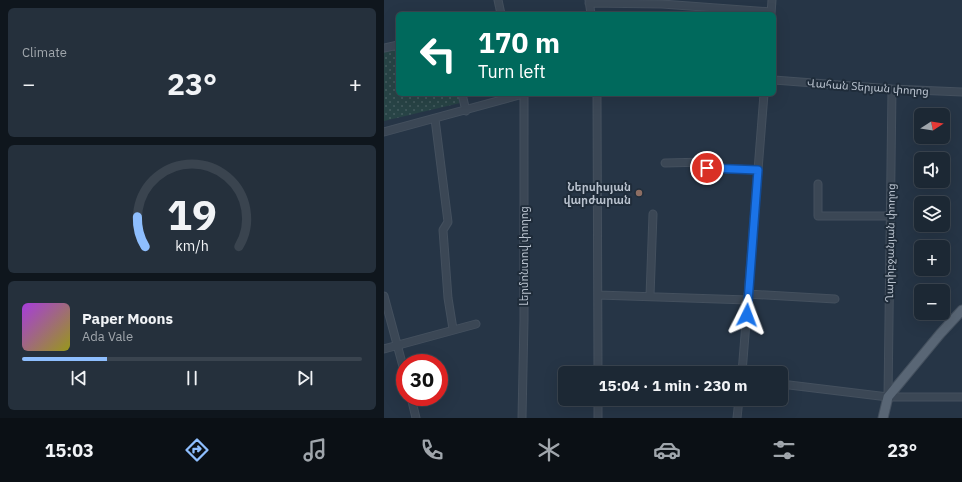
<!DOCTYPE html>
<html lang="en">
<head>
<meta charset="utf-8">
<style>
	body { margin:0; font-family:"IBM Plex Sans","Noto Sans Armenian",sans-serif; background:#25303c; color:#f1f3f6; height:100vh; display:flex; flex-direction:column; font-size:15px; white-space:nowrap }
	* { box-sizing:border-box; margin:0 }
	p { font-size:13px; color:#a0a6ac }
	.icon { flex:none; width:22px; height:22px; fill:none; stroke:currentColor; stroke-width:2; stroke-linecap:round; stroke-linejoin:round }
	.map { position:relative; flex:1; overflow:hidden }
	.panel { display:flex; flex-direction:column; gap:8px; padding:8px; background:#0f161d; width:384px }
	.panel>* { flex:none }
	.banner { position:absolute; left:12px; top:12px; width:380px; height:84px; border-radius:6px; box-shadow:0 4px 16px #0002,0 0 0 1px #3a444f; background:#00695c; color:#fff; overflow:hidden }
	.needle { width:26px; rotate:78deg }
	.buttons { position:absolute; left:530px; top:108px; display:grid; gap:8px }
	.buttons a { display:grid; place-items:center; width:36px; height:36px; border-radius:6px; background:#1c2834; box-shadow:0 4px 16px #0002,0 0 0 1px #3a444f; font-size:20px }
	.speed { position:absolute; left:12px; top:354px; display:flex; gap:8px; font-size:20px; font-weight:700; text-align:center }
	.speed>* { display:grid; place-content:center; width:52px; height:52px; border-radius:50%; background:#1c2834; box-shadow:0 4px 16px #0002,0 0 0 1px #3a444f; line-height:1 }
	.speed .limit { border:6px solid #d22; background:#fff; color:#111 }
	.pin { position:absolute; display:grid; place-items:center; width:34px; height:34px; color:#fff; margin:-17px; border:2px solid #fff; border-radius:50%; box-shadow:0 1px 4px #0007 }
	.me { position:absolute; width:44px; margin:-22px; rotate:3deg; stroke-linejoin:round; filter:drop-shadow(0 0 3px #0008) }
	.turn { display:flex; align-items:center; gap:14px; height:84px; padding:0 16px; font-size:18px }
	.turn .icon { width:52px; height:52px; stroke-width:2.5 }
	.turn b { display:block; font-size:28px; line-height:34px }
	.big { font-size:30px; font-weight:800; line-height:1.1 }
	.panel .widget { flex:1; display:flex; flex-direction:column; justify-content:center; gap:6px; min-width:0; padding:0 14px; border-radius:6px; background:#25303c }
	.panel .dial { align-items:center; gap:0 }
	.dial svg { height:104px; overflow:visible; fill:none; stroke:#3a444f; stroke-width:7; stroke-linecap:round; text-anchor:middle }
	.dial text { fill:#f1f3f6; stroke:none }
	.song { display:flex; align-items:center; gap:12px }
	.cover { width:48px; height:48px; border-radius:6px; background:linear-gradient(135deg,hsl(280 70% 55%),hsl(60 70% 35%)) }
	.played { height:4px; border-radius:2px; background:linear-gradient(90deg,#8ebefe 25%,#3a444f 25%) }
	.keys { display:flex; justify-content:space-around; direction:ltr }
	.heat { display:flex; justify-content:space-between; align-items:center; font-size:22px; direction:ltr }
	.trip { position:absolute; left:174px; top:366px; width:230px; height:40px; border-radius:6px; background:#1c2834; box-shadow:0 4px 16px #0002,0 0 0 1px #3a444f; font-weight:800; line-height:40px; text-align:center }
	.menu { display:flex; height:64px; justify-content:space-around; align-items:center; background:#0b1015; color:#a0a6ac }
	.menu .icon { width:28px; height:28px }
	.menu .active { color:#8ebefe }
	.menu b { font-size:18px; color:#f1f3f6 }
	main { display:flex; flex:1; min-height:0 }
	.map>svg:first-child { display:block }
</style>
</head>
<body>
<main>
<section class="panel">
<div class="widget"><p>Climate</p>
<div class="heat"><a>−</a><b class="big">23°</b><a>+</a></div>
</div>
<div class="widget dial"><svg viewBox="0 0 100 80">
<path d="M14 69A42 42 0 1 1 86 69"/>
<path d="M14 69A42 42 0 0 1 8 46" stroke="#8ebefe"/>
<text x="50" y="56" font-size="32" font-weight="700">19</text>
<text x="50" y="72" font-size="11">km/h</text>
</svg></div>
<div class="widget">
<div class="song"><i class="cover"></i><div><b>Paper Moons</b><p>Ada Vale</p></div></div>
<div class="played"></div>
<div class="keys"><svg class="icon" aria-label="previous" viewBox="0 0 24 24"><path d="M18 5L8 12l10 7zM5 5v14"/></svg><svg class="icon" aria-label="pause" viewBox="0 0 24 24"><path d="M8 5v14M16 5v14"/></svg><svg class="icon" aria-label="next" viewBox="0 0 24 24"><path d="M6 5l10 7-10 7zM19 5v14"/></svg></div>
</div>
</section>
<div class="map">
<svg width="578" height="418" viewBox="0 0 578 418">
	<defs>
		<pattern id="park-dots" width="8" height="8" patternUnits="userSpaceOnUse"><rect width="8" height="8" fill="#284446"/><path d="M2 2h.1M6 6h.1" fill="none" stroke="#455d60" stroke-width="1.8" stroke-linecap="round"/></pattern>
	</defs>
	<rect width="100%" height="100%" fill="#263546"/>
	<path fill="url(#park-dots)" d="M14,49V94H74L76,103L0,121V52Z"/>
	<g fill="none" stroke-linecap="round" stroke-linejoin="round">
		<defs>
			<path id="minor" d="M114,0L117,14
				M205,0L207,14
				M205,3L278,4L387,12
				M387,14L388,0
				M0,48L14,45
				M390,80L508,89L578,92
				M78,94L82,111
				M213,94L214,373
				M51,119L64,222L59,230L64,298L69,329
				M0,132L139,94
				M281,163L322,162L323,168L374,170
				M434,184V216H506
				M364,294L451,299
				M214,295L364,300
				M0,296L21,374
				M266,296L269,214
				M0,349L92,324
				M358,373L380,94
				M397,384L504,397H578
				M27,397L32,418
				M504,397L508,89
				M214,399V418
				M138,418L140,320V94
				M353,418L355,399"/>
			<path id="major" d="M499,418L504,397L556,334L578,310"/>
		</defs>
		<use href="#minor" stroke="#44505e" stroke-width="9"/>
		<use href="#major" stroke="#44505e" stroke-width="11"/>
		<use href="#minor" stroke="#3b4755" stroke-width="7"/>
		<use href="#major" stroke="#596675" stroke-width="9"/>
	</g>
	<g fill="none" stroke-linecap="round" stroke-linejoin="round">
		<defs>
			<path id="route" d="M323,168L374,170L363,315"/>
		</defs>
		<use href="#route" stroke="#114b97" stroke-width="10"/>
		<use href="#route" stroke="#1a73e8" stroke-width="7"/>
	</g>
	<circle fill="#8d6e63" stroke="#1f2c3a" stroke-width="1.5" cx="255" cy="193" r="4"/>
	<g text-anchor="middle" stroke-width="4" stroke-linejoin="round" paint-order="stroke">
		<g font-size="11" fill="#b9c2ce" stroke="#1f2c3a">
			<text transform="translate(484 87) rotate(4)" y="4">Վահան Տերյան փողոց</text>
			<text transform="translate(506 243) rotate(-89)" y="4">Ղարիբջանյան փողոց</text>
			<text transform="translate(140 256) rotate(-90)" y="4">Լերմոնտով փողոց</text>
		</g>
		<g font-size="11" font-weight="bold" fill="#b9c2ce" stroke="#1f2c3a" text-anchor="end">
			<text x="247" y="191">Ներսիսյան<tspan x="247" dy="13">վարժարան</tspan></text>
		</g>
	</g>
</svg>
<div class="buttons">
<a><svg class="needle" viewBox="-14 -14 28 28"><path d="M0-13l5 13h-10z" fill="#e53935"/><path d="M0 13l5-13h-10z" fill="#a0a6ac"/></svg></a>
<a><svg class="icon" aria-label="sound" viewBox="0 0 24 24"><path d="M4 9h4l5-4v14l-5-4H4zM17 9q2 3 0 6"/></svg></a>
<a><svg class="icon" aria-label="layers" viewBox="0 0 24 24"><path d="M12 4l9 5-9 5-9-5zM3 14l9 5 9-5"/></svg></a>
<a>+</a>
<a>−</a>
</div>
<div class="speed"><div class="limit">30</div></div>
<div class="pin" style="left:323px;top:168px;background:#d93025"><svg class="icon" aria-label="arrive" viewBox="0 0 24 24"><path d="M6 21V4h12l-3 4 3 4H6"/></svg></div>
<svg class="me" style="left:363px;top:315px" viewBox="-20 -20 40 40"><path d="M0-17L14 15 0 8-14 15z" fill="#1a73e8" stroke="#fff" stroke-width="4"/></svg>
<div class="trip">15:04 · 1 min · 230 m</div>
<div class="banner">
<div class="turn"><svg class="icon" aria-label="left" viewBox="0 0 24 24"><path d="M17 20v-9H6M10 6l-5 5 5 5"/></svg><div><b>170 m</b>Turn left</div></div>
</div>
</div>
</main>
<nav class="menu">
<b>15:03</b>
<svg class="icon active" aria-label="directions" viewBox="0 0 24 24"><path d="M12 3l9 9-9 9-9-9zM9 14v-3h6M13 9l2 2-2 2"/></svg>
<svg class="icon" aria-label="music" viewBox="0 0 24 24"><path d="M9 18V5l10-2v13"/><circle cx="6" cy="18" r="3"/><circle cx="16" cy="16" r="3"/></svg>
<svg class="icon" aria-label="phone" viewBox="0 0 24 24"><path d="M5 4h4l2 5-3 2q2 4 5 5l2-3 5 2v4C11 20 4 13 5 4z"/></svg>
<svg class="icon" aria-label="climate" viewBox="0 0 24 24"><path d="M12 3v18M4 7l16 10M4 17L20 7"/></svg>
<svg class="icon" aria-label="car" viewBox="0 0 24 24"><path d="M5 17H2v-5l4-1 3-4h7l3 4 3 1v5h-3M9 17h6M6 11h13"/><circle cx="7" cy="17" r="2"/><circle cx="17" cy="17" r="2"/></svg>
<svg class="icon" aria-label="filters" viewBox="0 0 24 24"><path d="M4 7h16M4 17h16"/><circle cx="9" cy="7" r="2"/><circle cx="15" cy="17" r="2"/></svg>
<b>23°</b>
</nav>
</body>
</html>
